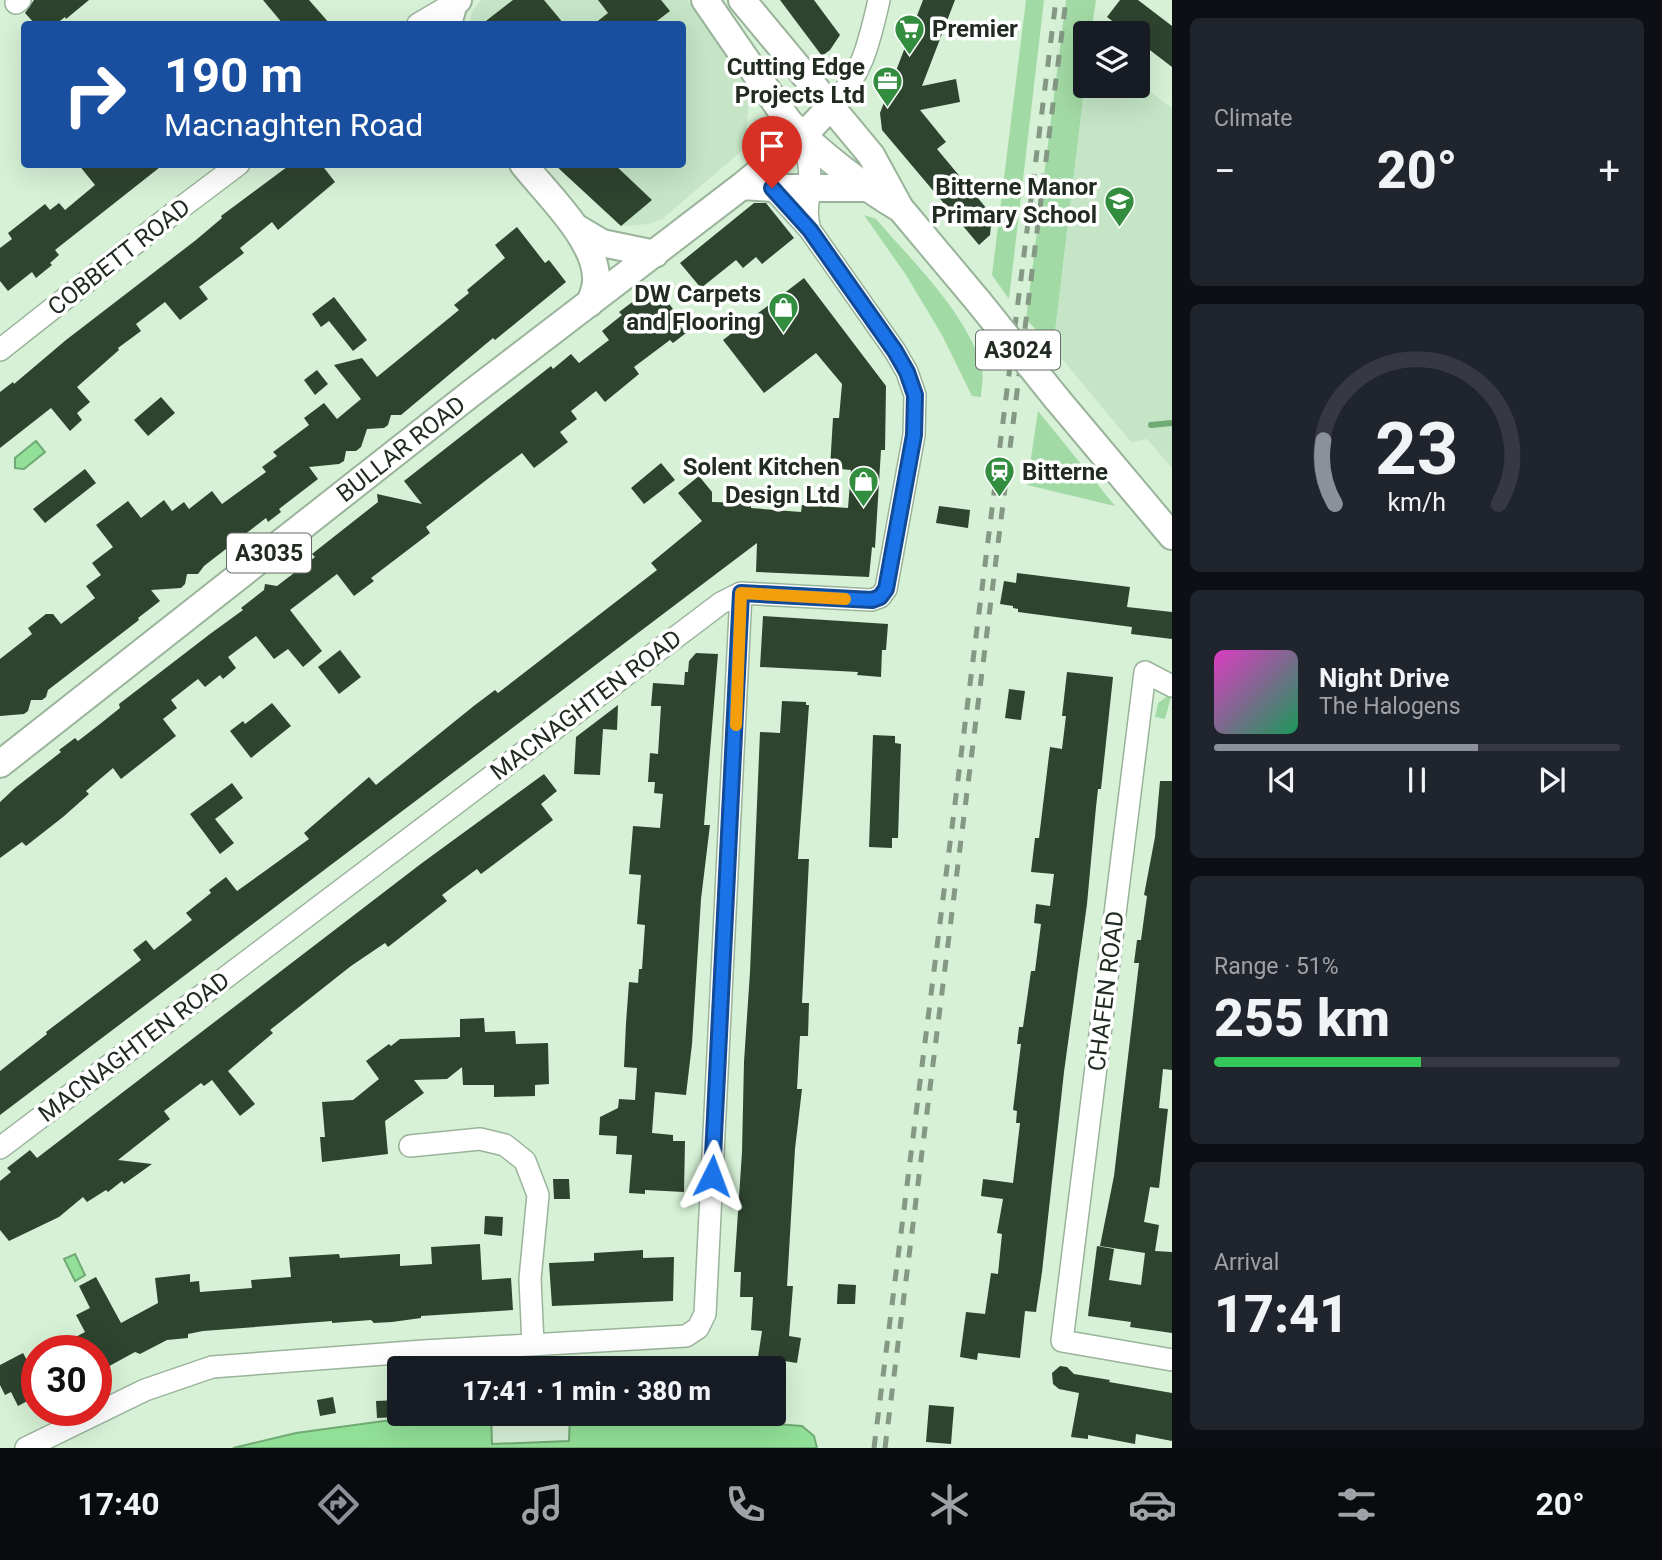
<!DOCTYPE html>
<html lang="en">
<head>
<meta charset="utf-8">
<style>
	body { margin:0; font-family:Roboto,sans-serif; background:#20242c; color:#f1f3f6; height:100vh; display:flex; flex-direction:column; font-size:26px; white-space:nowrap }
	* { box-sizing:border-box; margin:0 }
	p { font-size:23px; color:#9ea1a6 }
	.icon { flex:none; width:38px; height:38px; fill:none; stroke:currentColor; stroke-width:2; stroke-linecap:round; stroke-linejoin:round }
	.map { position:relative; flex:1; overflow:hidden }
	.panel { display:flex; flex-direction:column; gap:18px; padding:18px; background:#0d0f14; width:490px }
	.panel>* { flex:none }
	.top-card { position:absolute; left:21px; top:21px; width:665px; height:147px; border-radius:7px; box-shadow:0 7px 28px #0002; background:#1a4fa0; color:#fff; overflow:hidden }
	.fabs { position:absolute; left:1073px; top:21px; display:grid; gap:14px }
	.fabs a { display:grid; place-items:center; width:77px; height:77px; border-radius:7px; background:#171b24; box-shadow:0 7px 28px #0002; font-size:35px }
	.speed { position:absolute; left:21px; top:1335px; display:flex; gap:14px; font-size:35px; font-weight:700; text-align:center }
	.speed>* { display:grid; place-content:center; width:91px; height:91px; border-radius:50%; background:#171b24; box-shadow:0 7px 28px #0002; line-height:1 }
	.speed .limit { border:10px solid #d22; background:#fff; color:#111 }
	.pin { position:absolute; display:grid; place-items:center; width:60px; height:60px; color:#fff; margin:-72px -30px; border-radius:50% 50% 50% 0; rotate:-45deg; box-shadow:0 0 7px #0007 }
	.pin .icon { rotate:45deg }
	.me { position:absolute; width:77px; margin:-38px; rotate:3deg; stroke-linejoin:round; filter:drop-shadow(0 0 5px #0008) }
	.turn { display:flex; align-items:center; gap:24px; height:147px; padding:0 28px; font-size:32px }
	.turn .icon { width:91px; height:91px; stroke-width:2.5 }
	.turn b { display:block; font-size:49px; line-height:60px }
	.big { font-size:52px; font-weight:800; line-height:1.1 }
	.panel .tile { flex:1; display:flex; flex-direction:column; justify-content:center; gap:10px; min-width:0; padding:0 24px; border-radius:10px; background:#20242c }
	.panel .dial { align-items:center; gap:0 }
	.dial svg { height:182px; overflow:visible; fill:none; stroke:#363941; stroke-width:7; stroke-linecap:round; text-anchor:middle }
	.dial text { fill:#f1f3f6; stroke:none }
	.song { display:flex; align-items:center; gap:21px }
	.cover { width:84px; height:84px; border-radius:10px; background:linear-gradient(135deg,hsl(310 70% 55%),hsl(150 70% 35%)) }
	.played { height:7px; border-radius:4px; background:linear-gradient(90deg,#8c9099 65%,#363941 65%) }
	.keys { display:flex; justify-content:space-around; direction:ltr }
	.heat { display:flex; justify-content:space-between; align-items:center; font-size:38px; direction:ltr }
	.charge { height:10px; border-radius:5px; background:linear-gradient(90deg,#34c759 51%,#363941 0) }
	.trip { position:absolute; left:387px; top:1356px; width:399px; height:70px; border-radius:7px; background:#171b24; box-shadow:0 7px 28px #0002; font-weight:800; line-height:70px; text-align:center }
	.menu { display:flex; height:112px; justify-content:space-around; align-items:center; background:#090b0e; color:#9ea1a6 }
	.menu .icon { width:49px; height:49px }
	.menu .on { color:#8c9099 }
	.menu b { font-size:32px; color:#f1f3f6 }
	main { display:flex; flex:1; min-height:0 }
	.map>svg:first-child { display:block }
</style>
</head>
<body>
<main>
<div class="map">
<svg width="1172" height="1448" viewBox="0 0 1172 1448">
	<rect width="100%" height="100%" fill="#d6f1d6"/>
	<path fill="#c5e5c6" d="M481,0H688L750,88L745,148L662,219L648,224L621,226L554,165L682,164V24H469L473,10Z
		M1085,82V86H1138V83L1172,108V468L1147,439L1131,442L1053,348Z"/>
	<path fill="#a2daa5" d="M1026,0H1044L1009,299L992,275Z
		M1066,0H1096L1091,33H1085V82L1053,348L1026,319Z
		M864,215L876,219C911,260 971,317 982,370C984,378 981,389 981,397L972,396L942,335L906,275Z
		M1038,411L1115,506L1027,485Z
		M1172,693L1165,719L1155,717L1158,703Z"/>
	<path fill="#92e097" stroke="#70aa74" stroke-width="2" d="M36,441L45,452L24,469L15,468V458Z
		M75,1254L85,1275L75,1281L64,1259Z
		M435,1414H491L492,1444L569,1441L570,1414H678L679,1417L802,1426L814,1436L817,1448H233L296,1433Z"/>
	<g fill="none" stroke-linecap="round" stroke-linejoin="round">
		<path stroke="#70aa74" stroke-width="6" d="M1151,425L1172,423"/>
	</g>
	<path fill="#2e442f" d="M34,0H89L66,19L65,17L56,24H35L25,13Z
		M263,0H309L330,24H283Z
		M513,0H544L564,24H482Z
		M598,0H661L670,11L653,24H594L608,13Z
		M780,0H814L840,35L830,50L822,56Z
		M923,0H955L922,86L956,79L960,102L920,110L946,142L937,149L992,215L990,235L979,245L882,130L880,113Z
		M1120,0H1138L1172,26V67L1138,41V33H1128L1107,17Z
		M78,164H164L55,250L59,255L50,263L52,265L36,278L32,272L8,291L0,281V248L12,239L8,233L45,204L50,210L59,203L65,210L95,185Z
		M291,164H321L335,182L278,230L272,222L240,248L244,253L199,287L208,299L180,320L165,302L136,324L141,331L118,348L119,350L77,387L90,402L77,413L82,420L70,431L51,408L0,448V392L13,382L14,384L66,340L196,240L222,218L221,216Z
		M554,164H614L652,200L621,226Z
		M754,203H766L794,238L762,264L756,257L743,268L736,260L701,288L680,263Z
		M517,227L545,263L549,260L566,282L495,340L493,338L401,415H391L388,425L384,428L367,429L361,447L356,451H346L344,461L339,464L309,467L318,479L279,509L281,512L268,522L266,518L204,566L198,574H187L185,584L181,588L151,590L160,601L138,618L139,620L48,690L46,697L42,700H31L28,711L24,714L0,716V659L32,634L28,628L46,614H53L61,624L95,598L86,586L101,575L92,563L113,547L96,525L128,501L141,518L164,500L172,511L184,502L189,509L212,491L222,504L266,472L262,467L277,456L273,452L309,425L304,418L324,403L337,419L361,399L334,365L362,358L377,377L459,310L454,305L469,293L467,290L505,258L495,245Z
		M804,278L886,386L885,450H881L875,548L872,547L869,577L756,572L757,543L0,1115V1071L47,1034L46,1032L141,960L133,950L146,940L154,950L192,920L186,913L211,893L209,890L226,877L237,891L265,871L309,839L304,833L369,777L376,785L475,705L495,690L498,693L657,570L651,563L702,521L678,493L699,476L712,492V502L751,503V508L801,512L802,505L848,508L851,470L830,468L833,418H839L842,384L816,353L764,393L723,340Z
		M655,285L673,309L669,312L686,333L673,343L670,340L634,367L639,374L605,402L596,391L571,411L577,419L560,432L568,442L534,468L522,453L494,474L426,527L430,533L371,578L374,581L354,596L337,574L290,610L322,651L303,667L288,649L274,659L256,636L228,657L236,668L223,679L220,675L205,687L198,679L171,700L177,708L163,719L176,736L121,779L113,768L86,791L89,794L63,817L26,846L22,842L0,858V802L15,788L61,752L59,750L75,738L78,741L100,724L120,708L119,704L210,634L243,610L241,608L264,590L265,584L277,586L315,557L312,554L378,502L377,494L422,504L404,481L551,366L553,369L571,354L579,363L609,340L602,331L622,315L619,312Z
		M334,297L367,340L353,351L329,321L321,327L312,314Z
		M317,370L328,384L315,395L304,380Z
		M161,397L175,413L148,436L134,420Z
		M661,463L675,480L644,504L631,488Z
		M85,469L96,483L45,523L33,509Z
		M939,506L970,510L968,528L936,523Z
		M1017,573L1130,587L1127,607L1172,612V639L1131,634L1132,627L1018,612V609L1013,608V606L1000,604L1004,581L1016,583Z
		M763,616L888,624L886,650H882L881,677L857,675L858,672L760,667Z
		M340,650L361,677L339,694L318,667Z
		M696,653L718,654L704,825H710L701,899L692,1044L686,1095L655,1092L652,1133L673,1135V1141H685L684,1192L645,1190V1194L629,1193L632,1155L616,1154L617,1136L599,1135L600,1117L618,1108L619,1099L635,1100L637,1068L624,1067L626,1023L629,982L638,983L639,969H642L645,925L637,924L641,875L629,874L633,826L660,828L663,794L654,793L655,782H648L650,753L658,754L661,706H651L653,683L684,685L685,672H688L689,661Z
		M1067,672L1113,677L1101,789H1098L1096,807L1087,904L1064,1072L1042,1272L1036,1312L1025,1311L1020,1358L978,1353L977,1360L960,1357L966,1312L985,1314L991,1273L998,1274L1002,1234L997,1233L1003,1199L981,1196L983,1179L1013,1183L1020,1123H1016L1017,1111L1013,1110L1021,1044H1017L1019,1027H1023L1031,971H1035L1041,924L1034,923L1036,904L1050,906L1054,874L1031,872L1035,838H1039L1050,747L1062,749L1066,716H1062Z
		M1009,689L1025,691L1021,720L1005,718Z
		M782,701L806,702V705H809L798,859H809L802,1003H809L808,1036H800L797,1089H802L795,1149L787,1286H793L789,1336L801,1338L797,1363L758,1357L762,1331L751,1330L753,1297H740L741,1272H734L742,1152L744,1062L750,972L760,732L780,733Z
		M272,703L291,726L251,758L230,731L243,721L245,724Z
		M618,705L617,730L603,729L600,775L574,774L576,737Z
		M873,735L895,736V743L901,744L898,838H892V848L869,847Z
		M544,774L557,791L541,804L553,820L481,874L477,869L442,895L447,901L388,947L385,943L351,966L270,1030L273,1033L228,1071L255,1104L240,1116L212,1080L204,1086L201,1083L164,1111L170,1119L118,1160L152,1164L124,1184L122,1181L108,1192L106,1190L87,1202L83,1197L59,1217L9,1241L0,1230V1181L11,1172L7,1168L30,1150L37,1158L422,863Z
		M1160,781H1172V1070L1163,1069L1159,1108L1168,1109L1159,1188L1150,1187L1144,1222L1159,1225L1155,1251L1172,1252V1333L1130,1327L1131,1322L1088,1316L1097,1246L1114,1249L1109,1280L1141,1285L1145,1253L1100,1246L1114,1176L1139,963H1134L1137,940H1141L1147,896L1144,895L1155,837Z
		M232,783L243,798L215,819L234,843L220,854L190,814Z
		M484,1018L485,1032L515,1031L516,1044L548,1043L549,1084L535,1085V1096L494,1097V1085H463L462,1067L447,1079L414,1080L424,1093L385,1121L388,1154L322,1162L320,1137H325L322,1102L353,1100L379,1079L366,1061L389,1044L391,1046L400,1039L460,1037V1019Z
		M553,1179H569L570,1199H554Z
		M485,1216L503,1217L502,1236L484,1234Z
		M480,1244L482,1280L511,1278L513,1310L421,1316V1318L392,1322L374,1323L371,1320L332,1323V1321L203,1331L188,1334V1338L167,1340L140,1354L135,1352L102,1370L96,1359V1351H49L85,1332L76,1315L90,1308L79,1286L96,1277L121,1323L158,1303L155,1278L190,1274V1282L199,1281L200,1292L252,1288L251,1280L291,1277L289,1257L339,1254L340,1258L400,1254V1266L432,1264L431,1247Z
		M643,1250V1258L674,1257L673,1301L552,1306L549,1263L594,1261V1253Z
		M838,1284L856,1285L855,1304H837Z
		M23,1353L28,1362L37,1357V1396L18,1406L11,1392L5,1395L0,1385V1365Z
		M1060,1366L1067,1367L1074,1374L1110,1380L1109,1382L1172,1393V1441L1136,1434L1135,1444L1088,1435V1439L1071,1437L1079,1393L1059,1389L1053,1384L1052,1373Z
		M333,1397L336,1413L320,1416L317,1400Z
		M399,1400V1417L377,1418L376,1401Z
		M929,1405L954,1407L951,1444L926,1442Z"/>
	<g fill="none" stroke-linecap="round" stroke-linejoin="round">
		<defs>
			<path id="minor" d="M16,3L20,0
				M418,24L454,3
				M831,106C863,74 869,43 879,0
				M803,136C807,151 810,164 810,180C810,201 804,208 810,230
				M0,350L166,219L239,164
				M1172,686L1145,672L1062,1341L1172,1360
				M410,1146L480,1139L505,1145L525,1161L538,1195L530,1279L533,1344
				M0,1148L721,603L741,593L871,600L880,597L886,589L914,435L915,395L907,372L895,351L810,230L772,188
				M26,1448L145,1390L212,1367L424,1351L686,1336L698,1328L705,1314L741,593"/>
			<path id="major" d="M705,0L789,122C821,154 861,185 899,208
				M742,0L871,155L900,208L978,301
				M448,24L454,3L458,0
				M523,164C546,193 595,239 596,277C597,286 593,295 590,303
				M742,186L772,188H866
				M575,227L602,243L655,254
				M1057,399L1172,536
				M0,764L469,395L742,186L803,136L831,106"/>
		</defs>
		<use href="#minor" stroke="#9ab39b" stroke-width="24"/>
		<use href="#major" stroke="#9ab39b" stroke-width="30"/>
		<use href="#minor" stroke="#fff" stroke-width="21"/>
		<use href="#major" stroke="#fff" stroke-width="26"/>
		<path stroke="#849884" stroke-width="5" stroke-dasharray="12 12" stroke-linecap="butt" d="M874,1448L1056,0
			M885,1448L1066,0"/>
		<defs>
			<path id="major-bridge" d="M978,301L1057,399"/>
		</defs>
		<use href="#major-bridge" stroke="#9ab39b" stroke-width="30" stroke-linecap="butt"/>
		<use href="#major-bridge" stroke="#fff" stroke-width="26"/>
	</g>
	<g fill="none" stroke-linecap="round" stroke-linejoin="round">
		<defs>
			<path id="route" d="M712,1176L741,593L872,600L880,597L886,589L914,435L915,395L907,372L895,351L810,230L772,188"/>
		</defs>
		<use href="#route" stroke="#114b97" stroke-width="18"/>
		<use href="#route" stroke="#1a73e8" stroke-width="12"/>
		<path stroke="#f59e0b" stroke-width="12" d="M736,725L741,593L845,599"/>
	</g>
	<defs>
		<symbol id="supermarket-pin" viewBox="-11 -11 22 30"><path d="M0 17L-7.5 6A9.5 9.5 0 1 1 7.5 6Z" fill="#328d3f" stroke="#fff"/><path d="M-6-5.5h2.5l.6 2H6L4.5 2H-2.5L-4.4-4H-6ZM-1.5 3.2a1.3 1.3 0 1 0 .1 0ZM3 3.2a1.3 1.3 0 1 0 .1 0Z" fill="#fff"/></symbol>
		<symbol id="office-pin" viewBox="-11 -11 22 30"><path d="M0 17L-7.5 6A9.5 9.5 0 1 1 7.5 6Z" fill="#328d3f" stroke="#fff"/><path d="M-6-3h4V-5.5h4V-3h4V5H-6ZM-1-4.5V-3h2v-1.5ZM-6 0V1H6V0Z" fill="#fff"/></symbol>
		<symbol id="school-pin" viewBox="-11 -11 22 30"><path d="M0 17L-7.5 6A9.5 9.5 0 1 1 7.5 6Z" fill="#328d3f" stroke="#fff"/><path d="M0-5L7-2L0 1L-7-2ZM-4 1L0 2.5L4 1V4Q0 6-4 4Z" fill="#fff"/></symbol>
		<symbol id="shop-pin" viewBox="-11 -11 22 30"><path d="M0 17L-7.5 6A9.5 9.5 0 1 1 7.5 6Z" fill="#328d3f" stroke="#fff"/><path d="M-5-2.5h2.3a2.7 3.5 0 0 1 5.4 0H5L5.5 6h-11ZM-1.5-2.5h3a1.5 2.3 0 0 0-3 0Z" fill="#fff"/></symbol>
		<symbol id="station-pin" viewBox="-11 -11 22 30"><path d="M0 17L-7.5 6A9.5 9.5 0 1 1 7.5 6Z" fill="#328d3f" stroke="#fff"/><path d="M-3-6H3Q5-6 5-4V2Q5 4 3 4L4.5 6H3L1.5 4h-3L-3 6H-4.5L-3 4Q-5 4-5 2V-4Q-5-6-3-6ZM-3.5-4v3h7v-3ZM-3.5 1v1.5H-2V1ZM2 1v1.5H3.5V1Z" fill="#fff"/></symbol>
	</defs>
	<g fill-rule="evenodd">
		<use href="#supermarket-pin" x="892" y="12" width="35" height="47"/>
		<use href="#office-pin" x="870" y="64" width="35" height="47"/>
		<use href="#school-pin" x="1102" y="184" width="35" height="47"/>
		<use href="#shop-pin" x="766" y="290" width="35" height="47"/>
		<use href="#station-pin" x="982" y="454" width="35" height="47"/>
		<use href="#shop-pin" x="846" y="464" width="35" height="47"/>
	</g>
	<g text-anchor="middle" stroke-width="7" stroke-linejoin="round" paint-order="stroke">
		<g fill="#fff" stroke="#646b64" stroke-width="2">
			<rect x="976" y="330.5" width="84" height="39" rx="5"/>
			<rect x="227" y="533.5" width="84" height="39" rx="5"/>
		</g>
		<g font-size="23" font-weight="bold" fill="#212b21">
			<text x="1018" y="358">A3024</text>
			<text x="269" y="561">A3035</text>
		</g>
		<g font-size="24" font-weight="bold" fill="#212b21" stroke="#fff" text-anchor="end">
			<text x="932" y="37" text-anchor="start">Premier</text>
			<text x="865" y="75">Cutting Edge<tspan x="865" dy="28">Projects Ltd</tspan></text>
			<text x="1097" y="195">Bitterne Manor<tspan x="1097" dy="28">Primary School</tspan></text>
			<text x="761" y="302">DW Carpets<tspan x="761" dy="28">and Flooring</tspan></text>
			<text x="840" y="475">Solent Kitchen<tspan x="840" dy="28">Design Ltd</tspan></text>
			<text x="1022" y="480" text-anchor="start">Bitterne</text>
		</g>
		<g font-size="24" fill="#212b21" stroke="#fff">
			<text transform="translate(119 257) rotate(-38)" y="8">COBBETT ROAD</text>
			<text transform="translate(401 449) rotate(-38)" y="8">BULLAR ROAD</text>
			<text transform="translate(586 705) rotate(-37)" y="8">MACNAGHTEN ROAD</text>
			<text transform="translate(1106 991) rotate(-83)" y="8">CHAFEN ROAD</text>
			<text transform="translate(134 1047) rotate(-37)" y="8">MACNAGHTEN ROAD</text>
		</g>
	</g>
</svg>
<div class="fabs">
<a><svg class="icon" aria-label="layers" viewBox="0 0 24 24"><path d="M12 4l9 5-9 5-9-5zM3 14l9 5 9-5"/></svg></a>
</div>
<div class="speed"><div class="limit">30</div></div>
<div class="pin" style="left:772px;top:188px;background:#d93025"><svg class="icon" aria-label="arrive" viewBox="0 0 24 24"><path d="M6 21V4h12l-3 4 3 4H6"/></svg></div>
<svg class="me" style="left:712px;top:1176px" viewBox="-20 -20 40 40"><path d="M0-17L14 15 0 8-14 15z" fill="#1a73e8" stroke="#fff" stroke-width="4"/></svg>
<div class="trip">17:41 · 1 min · 380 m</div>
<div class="top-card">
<div class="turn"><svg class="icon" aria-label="right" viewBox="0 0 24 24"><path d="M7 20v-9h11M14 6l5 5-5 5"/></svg><div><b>190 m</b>Macnaghten Road</div></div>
</div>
</div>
<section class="panel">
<div class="tile"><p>Climate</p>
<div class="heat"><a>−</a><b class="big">20°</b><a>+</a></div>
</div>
<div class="tile dial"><svg viewBox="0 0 100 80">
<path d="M14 69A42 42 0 1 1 86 69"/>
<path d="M14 69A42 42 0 0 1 9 41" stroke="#8c9099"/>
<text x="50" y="56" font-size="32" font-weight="700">23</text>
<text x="50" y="72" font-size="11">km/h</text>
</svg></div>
<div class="tile">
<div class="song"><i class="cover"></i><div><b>Night Drive</b><p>The Halogens</p></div></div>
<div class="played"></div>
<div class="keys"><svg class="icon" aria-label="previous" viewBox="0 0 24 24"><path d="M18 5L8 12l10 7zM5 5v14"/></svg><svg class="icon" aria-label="pause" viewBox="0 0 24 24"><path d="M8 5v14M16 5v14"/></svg><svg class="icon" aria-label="next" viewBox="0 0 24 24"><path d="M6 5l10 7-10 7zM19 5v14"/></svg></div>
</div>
<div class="tile"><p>Range · 51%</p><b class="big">255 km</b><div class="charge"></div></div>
<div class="tile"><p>Arrival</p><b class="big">17:41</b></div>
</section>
</main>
<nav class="menu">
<b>17:40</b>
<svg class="icon on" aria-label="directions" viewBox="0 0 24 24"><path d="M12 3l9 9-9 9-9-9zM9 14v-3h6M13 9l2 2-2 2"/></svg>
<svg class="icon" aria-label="music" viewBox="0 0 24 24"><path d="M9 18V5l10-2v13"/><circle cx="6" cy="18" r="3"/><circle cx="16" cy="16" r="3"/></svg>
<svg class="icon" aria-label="phone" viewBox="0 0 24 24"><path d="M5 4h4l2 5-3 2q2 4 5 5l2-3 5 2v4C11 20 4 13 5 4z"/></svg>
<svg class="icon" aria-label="climate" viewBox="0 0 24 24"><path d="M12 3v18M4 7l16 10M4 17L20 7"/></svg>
<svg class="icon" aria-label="car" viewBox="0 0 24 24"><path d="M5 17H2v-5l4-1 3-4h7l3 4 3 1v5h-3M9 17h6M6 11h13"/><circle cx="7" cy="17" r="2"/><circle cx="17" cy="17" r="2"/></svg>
<svg class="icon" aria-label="filters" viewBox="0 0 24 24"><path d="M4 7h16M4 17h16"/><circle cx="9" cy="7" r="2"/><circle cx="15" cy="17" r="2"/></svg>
<b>20°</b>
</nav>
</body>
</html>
